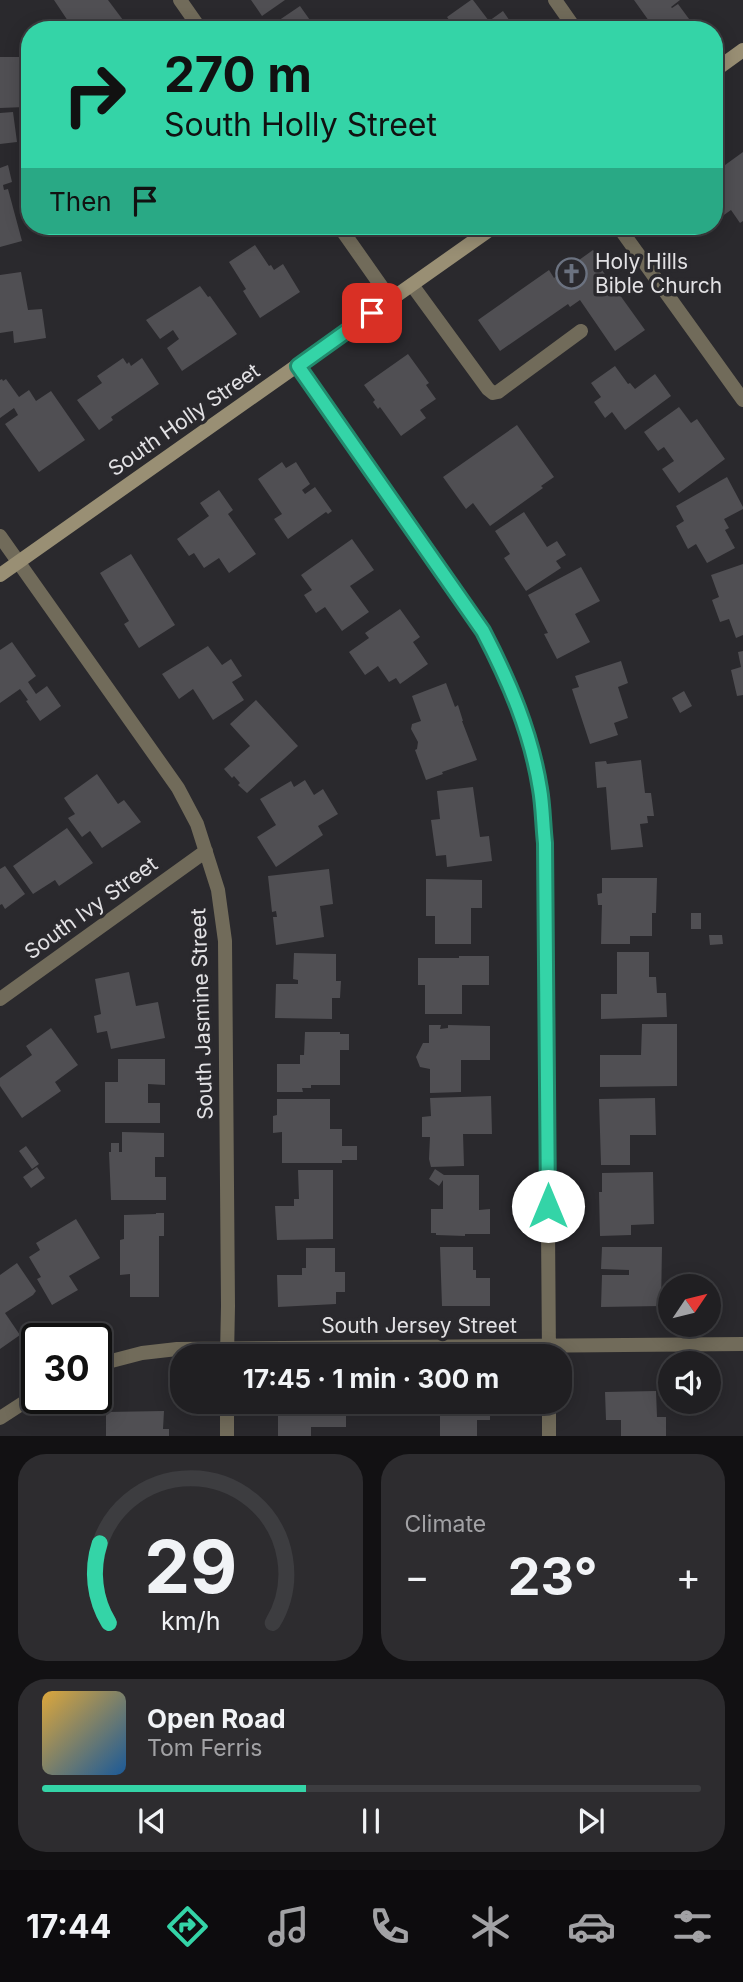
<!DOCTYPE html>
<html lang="en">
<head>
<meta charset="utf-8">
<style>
	body { margin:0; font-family:Inter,sans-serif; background:#2d2c2f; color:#f1f3f6; height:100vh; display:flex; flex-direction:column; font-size:26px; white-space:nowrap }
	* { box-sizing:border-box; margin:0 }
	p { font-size:23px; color:#a2a2a5 }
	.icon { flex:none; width:38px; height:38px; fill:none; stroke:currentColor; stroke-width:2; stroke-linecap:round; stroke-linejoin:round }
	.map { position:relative; height:1436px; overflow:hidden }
	.details { display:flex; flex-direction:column; gap:18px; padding:18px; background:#121113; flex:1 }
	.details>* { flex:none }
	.guide { position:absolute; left:21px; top:21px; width:702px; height:214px; border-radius:28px; box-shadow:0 4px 18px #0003,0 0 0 2px #3d3d40; background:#34d4a7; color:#111; overflow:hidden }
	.needle { width:46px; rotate:55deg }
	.buttons { position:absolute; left:658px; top:1274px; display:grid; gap:14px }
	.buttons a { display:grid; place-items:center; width:63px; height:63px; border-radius:50%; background:#201f22; box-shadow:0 4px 18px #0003,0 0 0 2px #3d3d40; font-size:35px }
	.speed { position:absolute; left:21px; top:1323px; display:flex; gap:14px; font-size:35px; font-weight:700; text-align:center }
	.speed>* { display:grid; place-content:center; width:91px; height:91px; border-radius:50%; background:#201f22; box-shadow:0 4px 18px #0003,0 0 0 2px #3d3d40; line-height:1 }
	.speed .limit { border:4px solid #111; border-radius:10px; background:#fff; color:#111 }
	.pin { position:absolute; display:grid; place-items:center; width:60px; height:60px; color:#fff; margin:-30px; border-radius:14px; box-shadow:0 4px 10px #0006 }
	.me { position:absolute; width:77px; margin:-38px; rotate:0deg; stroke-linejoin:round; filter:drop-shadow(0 0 5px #0008) }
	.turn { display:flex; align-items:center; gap:24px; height:147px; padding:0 28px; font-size:32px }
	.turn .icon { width:91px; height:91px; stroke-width:2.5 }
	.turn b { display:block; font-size:49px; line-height:60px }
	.then { display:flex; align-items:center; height:66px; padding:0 28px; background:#0003; gap:14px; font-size:26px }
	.big { font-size:52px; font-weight:700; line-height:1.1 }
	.details .card { flex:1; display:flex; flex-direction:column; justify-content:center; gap:10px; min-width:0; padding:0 24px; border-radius:28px; background:#2d2c2f }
	.details .dial { align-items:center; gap:0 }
	.dial svg { height:182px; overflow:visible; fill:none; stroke:#3d3d40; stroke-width:7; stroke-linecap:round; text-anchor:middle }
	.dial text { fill:#f1f3f6; stroke:none }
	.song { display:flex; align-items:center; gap:21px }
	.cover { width:84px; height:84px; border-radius:10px; background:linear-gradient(135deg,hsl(40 70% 55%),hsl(210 70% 35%)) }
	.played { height:7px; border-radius:4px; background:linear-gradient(90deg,#34d4a7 40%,#3d3d40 40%) }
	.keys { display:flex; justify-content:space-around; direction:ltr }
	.heat { display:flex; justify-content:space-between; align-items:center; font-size:38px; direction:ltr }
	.details .tiles { flex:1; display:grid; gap:18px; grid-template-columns:1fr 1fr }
	.card:last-child { grid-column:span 2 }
	.trip { position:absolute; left:170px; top:1344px; width:402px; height:70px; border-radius:28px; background:#201f22; box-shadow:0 4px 18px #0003,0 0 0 2px #3d3d40; font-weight:700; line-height:70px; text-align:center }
	.dock { display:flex; height:112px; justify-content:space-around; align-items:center; background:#0d0c0e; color:#a2a2a5 }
	.dock .icon { width:49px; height:49px }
	.dock .selected { color:#34d4a7 }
	.dock b { font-size:32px; color:#f1f3f6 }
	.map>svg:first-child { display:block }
</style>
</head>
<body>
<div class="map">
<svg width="743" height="1436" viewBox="0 0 743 1436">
	<rect width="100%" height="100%" fill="#2a292d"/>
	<path fill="#504f53" d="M54,0H108L123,20L109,30H74Z
		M251,0H285L262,16Z
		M471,0H473L489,21L503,11L516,30H456L447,17Z
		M634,0H680L671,7L672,8L678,4L692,23L683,30H650L646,24L649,21Z
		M300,6L317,30H271L269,27Z
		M0,57H22L25,107L0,108Z
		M13,112L17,142L0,144V113Z
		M743,152V221L740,223L731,210L714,222V173Z
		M8,165L12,182L3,185L4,190L8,189L22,241L0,247V168Z
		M255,245L269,266L271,265L274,270L283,264L300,292L260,318L243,291L246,289L229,262Z
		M593,250L602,264L599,266L645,330L615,351L580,300L570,307L568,304L500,351L478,320L549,270L554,278Z
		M21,272L28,310L42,309L46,338L14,343L13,331L0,333V275Z
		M200,286L208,297L210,296L237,334L182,371L167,348L179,339L173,330L160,339L146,320Z
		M408,354L429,383L426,385L436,399L420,410L426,418L401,436L380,407L378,409L373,402L375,400L364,385Z
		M123,358L127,364L129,362L131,366L142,358L159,384L111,417L113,420L99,430L77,400L102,383L97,376Z
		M615,366L628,384L630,383L635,389L655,374L671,396L625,430L612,412L605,418L594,402L601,397L591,383Z
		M2,379L3,381L6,379L19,397L29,390L36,401L51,391L85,440L39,472L5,424L18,415L14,408L0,418V380Z
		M679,407L691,423L697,419L725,459L679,493L662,469L674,461L664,447L658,451L644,432Z
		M517,425L554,477L541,486L543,488L490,526L473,503L466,509L443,477Z
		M282,462L286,468L296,462L310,484L302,490L305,494L315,487L332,511L328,514L326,512L288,539L274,519L282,514L258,479Z
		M727,477L743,507V509L724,519L729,528L725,530L735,548L707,563L696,544L688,549L676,526L684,521L676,506Z
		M219,490L233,510L228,514L256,554L229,573L219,558L204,568L194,553L189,556L177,539L209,516L200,503Z
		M524,512L547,547L557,541L566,555L556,561L561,568L526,591L504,558L510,554L495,531Z
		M352,539L374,570L350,586L369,612L342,631L325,607L316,613L304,595L312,590L301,575Z
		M131,554L175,625L139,648L124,624L129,621L100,573Z
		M743,564V635L736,638L729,619L720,622L712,600L719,597L711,575Z
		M581,567L600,601L575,614L590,642L557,659L544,634L548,633L528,595Z
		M400,609L420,637L413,642L428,664L400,684L396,678L389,682L378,666L365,675L349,652L369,638L365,633Z
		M12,642L36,676L28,682L36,694L47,686L61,706L40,721L26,701L28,700L20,689L0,703V650Z
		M208,646L222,665L231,659L242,676L232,682L244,700L213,720L193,689L179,699L162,674Z
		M743,651V695L737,696L731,670L741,667L738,652Z
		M621,661L628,683L618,687L628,718L614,723L618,735L590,744L572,689L579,687L575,676Z
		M446,683L455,707L458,705L463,721H462L477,760L442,772L443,774L426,780L415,750L417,749L418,742L411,729L412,724L421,721L412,696Z
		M684,691L692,706L680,713L672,698Z
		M256,700L298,746L247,793L238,785L240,783L234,776L232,778L224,769L250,746L230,724Z
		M641,760L645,793H651L654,816H647L648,823L640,824L643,847L611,850L606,787L597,788L595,762L606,761L607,764Z
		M97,774L118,804L124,800L141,822L102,848L90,831L82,837L68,818L75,814L64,798Z
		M305,780L314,795L323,789L338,814L318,826L323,835L276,867L257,837L276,825L260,799L291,781L294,787Z
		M473,787L480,837L489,836L492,861L447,867L446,855L436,856L431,820L440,819L437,791Z
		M67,828L93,863L59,886L55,880L33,894L13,866Z
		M5,866L25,894L5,909L2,904L0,905V869Z
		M329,869L333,904L320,906L324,937L276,945L273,917H277L276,911L272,912L268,876Z
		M602,878H657L656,913H652V936H630V944H601L602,905H598L597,894L602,893Z
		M426,879L482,880V908H471V944H435V916H426Z
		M691,913H701V929H691Z
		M709,935H722L723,944L710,945Z
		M617,952H649V977H656L657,993H666L667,1017L601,1019V994H617Z
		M294,953L336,954V981H341L340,998H332V1019L275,1018L276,984H298V980L293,979Z
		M459,956H489V985H462V1014H425V985H418V958H459Z
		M129,972L136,1006L158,1002L165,1038L111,1049L107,1031L97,1033L94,1016L101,1014L95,979Z
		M642,1024H677V1086L600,1087V1055H641Z
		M429,1025H441L440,1029L448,1028V1025L490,1026V1060H461V1092L430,1093V1069L420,1067L416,1057L423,1043H429Z
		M51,1028L78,1065L55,1082L61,1091L22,1118L0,1086V1078L32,1055L26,1046Z
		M305,1032H340V1034H349V1050H340V1085H311V1088H302L303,1092H277V1064H300V1055H304Z
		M118,1059H165V1085L148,1084V1103H160V1123H105V1082H118Z
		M491,1096L492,1134H463L464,1166L431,1167L429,1159L430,1137H422V1117L431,1116L430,1098Z
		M655,1098L656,1135H630V1165H601L599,1099Z
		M277,1099H330V1129H342V1146H357V1160H342V1163H282V1132L273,1133V1116L277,1115Z
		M122,1132L164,1133V1157H155V1177H166V1200H111L109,1152H111V1143H119V1152H122Z
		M26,1146L39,1164L32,1169L19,1151Z
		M37,1167L45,1178L31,1188L23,1177Z
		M435,1169L444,1175H479V1210L490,1209V1234H465V1236L436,1235V1233H431V1209H443V1180L439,1186L429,1179Z
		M298,1170H333V1239L277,1240L275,1206H294V1199H299Z
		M653,1172L654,1224L631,1225V1235L600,1236L599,1192H602V1173Z
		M156,1213H164V1236H159V1297H130V1274L120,1275V1240L124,1239V1215L156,1214Z
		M76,1219L100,1258L69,1276L78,1290L52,1305L37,1279L41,1277L29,1257L40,1250L36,1243Z
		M440,1247H473V1270H476V1278H490V1306H442Z
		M602,1247H662L661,1306L601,1307L602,1275H629V1270L601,1269Z
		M306,1248H335V1272H345V1292H336V1304L278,1307L277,1275H302V1268H306Z
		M17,1263L36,1291L33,1295L5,1313L20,1335L0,1349V1275Z
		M656,1391L657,1417H666V1436H621V1420H606L605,1392Z
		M278,1402H346V1427H311V1436H278Z
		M440,1402H490V1420H477V1436H440Z
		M164,1411L163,1429H169V1436H106V1412Z"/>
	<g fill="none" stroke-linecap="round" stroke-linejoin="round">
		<path stroke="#716b5a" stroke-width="14" d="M412,285L488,389L493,393L498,392L581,331"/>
		<path stroke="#716b5a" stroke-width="14" d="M180,0L201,30
			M555,0L576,30
			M339,226L391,300
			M618,226L743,400
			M298,366L483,631C510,681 531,732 540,789C543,806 544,825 545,843L549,1356
			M0,536L178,788L197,824L218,890L225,941L228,1306L227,1356
			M0,999L206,851
			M96,1365L142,1353L177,1349L743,1344
			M549,1402V1436
			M0,1418L37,1394
			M227,1436V1402"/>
		<path stroke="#998f74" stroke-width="14" d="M714,71L743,50
			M0,575L495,226"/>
	</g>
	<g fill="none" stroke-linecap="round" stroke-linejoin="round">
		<defs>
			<path id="route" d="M372,313L298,366L483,631C509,681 531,732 540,789C543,806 543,825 545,843L548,1206"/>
		</defs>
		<use href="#route" stroke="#228a6d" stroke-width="18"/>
		<use href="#route" stroke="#34d4a7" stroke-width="12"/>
	</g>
	<defs>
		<symbol id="church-ring" viewBox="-11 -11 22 22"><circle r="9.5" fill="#2a292d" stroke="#6b7280" stroke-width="1.5"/><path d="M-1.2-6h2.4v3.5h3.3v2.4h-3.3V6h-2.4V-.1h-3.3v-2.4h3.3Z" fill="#6b7280"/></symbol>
	</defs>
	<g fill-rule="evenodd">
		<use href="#church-ring" x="554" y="256" width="35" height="35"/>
	</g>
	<g text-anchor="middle" stroke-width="7" stroke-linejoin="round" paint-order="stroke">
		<g font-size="21" fill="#e2e1e4" stroke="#2a292d" text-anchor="start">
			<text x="595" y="269">Holy Hills<tspan x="595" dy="24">Bible Church</tspan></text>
		</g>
		<g font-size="21" fill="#e2e1e4" stroke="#2a292d">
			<text transform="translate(184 420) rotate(-35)" y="7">South Holly Street</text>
			<text transform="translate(91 908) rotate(-36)" y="7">South Ivy Street</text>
			<text transform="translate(202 1014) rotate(-92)" y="7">South Jasmine Street</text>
			<text x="419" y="1333">South Jersey Street</text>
		</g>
	</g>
</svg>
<div class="buttons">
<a><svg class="needle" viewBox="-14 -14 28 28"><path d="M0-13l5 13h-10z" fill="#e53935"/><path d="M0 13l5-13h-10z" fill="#a2a2a5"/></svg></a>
<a><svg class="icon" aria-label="sound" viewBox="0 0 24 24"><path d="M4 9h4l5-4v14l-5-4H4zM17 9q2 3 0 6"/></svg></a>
</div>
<div class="speed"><div class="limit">30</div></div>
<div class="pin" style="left:372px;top:313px;background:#d93025"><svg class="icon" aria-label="arrive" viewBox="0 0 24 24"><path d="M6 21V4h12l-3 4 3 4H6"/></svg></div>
<svg class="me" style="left:548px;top:1206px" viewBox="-20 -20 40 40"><circle r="19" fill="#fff"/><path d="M0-13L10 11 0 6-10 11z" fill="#34d4a7"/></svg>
<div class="trip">17:45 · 1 min · 300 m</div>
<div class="guide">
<div class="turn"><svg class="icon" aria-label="right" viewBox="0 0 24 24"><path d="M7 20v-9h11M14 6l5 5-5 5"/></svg><div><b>270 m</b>South Holly Street</div></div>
<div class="then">Then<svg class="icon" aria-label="arrive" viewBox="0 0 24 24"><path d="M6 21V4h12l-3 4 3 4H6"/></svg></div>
</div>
</div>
<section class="details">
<div class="tiles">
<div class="card dial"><svg viewBox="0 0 100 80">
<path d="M14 69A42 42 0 1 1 86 69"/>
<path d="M14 69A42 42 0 0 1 10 34" stroke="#34d4a7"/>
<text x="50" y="56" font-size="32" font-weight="700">29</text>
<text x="50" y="72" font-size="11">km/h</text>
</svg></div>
<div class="card"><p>Climate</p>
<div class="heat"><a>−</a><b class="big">23°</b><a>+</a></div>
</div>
<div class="card">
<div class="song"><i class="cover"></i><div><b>Open Road</b><p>Tom Ferris</p></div></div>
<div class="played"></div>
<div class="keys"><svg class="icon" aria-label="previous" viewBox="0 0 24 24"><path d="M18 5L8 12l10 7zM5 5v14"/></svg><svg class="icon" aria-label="pause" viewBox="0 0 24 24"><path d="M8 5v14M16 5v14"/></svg><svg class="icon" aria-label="next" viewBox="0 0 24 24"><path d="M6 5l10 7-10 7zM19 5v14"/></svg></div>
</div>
</div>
</section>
<nav class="dock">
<b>17:44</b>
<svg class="icon selected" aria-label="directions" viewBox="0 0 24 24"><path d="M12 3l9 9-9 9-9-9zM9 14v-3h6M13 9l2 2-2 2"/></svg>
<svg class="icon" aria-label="music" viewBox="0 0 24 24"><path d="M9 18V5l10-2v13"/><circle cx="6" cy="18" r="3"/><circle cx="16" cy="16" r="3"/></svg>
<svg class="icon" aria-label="phone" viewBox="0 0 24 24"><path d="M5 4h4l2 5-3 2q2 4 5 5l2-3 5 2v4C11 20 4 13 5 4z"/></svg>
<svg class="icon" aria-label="climate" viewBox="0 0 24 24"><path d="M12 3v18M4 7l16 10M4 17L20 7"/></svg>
<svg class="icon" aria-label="car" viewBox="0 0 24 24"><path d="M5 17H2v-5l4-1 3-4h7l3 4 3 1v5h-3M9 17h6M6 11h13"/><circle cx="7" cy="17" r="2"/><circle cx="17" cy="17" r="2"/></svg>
<svg class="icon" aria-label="filters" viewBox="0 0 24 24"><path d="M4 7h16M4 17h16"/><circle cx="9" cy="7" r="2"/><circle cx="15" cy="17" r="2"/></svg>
</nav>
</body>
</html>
